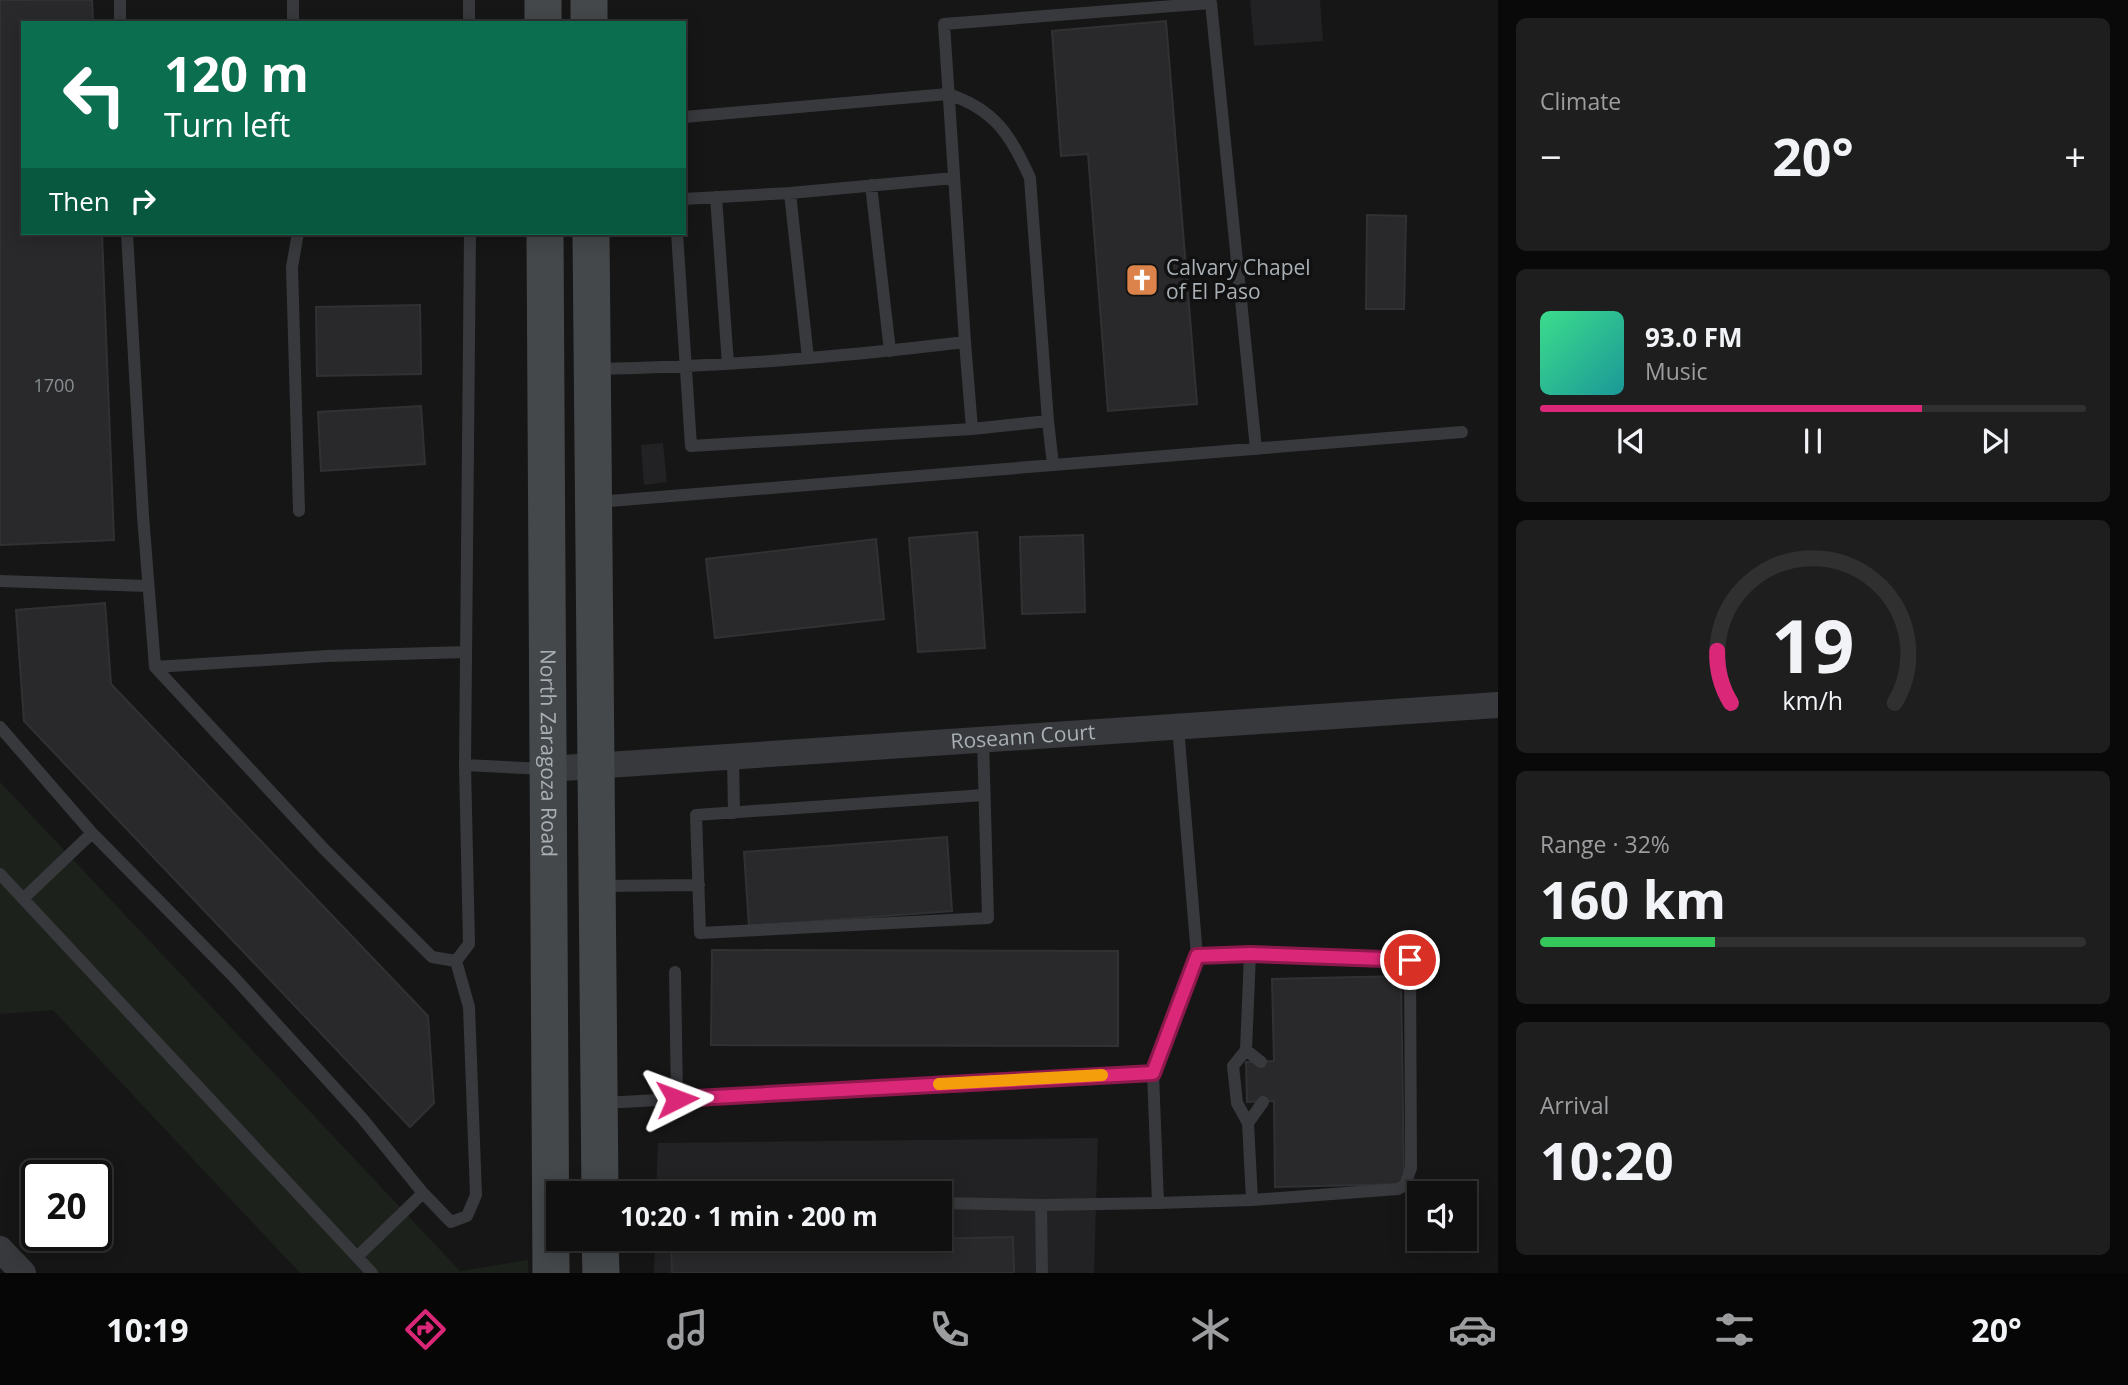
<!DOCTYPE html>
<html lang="en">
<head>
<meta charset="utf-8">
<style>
	body { margin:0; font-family:"Open Sans",sans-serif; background:#1e1e1f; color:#f1f3f6; height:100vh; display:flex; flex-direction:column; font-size:26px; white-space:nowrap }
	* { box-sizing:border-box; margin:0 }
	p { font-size:23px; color:#9c9d9f }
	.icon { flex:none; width:38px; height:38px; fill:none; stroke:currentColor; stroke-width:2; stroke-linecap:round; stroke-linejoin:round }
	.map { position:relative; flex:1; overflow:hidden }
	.side { display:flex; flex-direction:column; gap:18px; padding:18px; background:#090909; width:630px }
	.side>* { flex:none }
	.hud { position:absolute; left:21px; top:21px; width:665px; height:214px; border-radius:0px; box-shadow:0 4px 18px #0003,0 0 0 2px #303031; background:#0b6e4f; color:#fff; overflow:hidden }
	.tools { position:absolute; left:1407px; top:1181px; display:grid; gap:14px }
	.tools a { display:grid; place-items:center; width:70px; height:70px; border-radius:0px; background:#101011; box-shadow:0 4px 18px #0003,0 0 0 2px #303031; font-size:35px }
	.speed { position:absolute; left:21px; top:1160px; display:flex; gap:14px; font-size:35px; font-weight:700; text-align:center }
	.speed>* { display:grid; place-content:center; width:91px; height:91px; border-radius:50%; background:#101011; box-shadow:0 4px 18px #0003,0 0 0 2px #303031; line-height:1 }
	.speed .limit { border:4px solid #111; border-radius:10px; background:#fff; color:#111 }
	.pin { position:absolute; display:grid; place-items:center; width:60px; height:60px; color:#fff; margin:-30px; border:4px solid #fff; border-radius:50%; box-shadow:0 2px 7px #0007 }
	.me { position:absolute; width:77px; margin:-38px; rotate:87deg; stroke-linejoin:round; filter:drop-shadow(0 0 5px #0008) }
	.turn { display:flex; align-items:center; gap:24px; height:147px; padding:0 28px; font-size:32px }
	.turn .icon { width:91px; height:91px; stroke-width:2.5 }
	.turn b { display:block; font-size:49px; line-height:60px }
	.then { display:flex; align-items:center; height:66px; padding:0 28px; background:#0003; gap:14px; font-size:26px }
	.big { font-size:52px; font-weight:700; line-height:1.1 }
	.side .card { flex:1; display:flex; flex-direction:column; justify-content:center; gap:10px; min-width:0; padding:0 24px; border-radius:10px; background:#1e1e1f }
	.side .dial { align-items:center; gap:0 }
	.dial svg { height:182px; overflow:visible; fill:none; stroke:#303031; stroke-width:7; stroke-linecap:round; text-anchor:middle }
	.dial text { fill:#f1f3f6; stroke:none }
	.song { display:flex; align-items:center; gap:21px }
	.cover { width:84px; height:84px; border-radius:10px; background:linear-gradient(135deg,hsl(150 70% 55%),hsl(180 70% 35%)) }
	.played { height:7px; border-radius:4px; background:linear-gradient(90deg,#db2777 70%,#303031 70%) }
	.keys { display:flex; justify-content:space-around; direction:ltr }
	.heat { display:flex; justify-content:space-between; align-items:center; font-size:38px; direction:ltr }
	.charge { height:10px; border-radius:5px; background:linear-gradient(90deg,#34c759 32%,#303031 0) }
	.trip { position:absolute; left:546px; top:1181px; width:406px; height:70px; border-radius:0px; background:#101011; box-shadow:0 4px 18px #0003,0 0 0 2px #303031; font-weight:700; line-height:70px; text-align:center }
	.menu { display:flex; height:112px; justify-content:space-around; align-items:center; background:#060607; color:#9c9d9f }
	.menu .icon { width:49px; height:49px }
	.menu .selected { color:#db2777 }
	.menu b { font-size:32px; color:#f1f3f6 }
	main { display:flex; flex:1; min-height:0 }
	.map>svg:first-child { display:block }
</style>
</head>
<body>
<main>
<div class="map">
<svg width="1498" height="1273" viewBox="0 0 1498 1273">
	<rect width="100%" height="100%" fill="#161617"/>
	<path fill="#222224" d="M1250,0H1320L1323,41L1254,46Z
		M663,443L667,482L644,485L641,445Z
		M1098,1138L1094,1273H654L655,1239H940V1194L656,1193L658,1143Z"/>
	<path fill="#1d211c" d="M0,782L460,1271L528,1260V1273H300L53,1010L0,1014Z"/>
	<path fill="#29292b" stroke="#303133" stroke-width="2" d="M0,0H92L93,23H23V233H102L114,540L0,545Z
		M1166,21L1197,404L1108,411L1088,154L1061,156L1052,31Z
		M1367,215L1406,216L1404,309H1366Z
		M420,305L421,374L317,376L316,307Z
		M421,406L425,464L321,471L318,412Z
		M977,532L985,648L918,652L909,538Z
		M1083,535L1085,612L1022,614L1020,537Z
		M876,539L884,619L715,638L706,559Z
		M105,603L111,684L428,1016L434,1103L410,1127L24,721L16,610Z
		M947,837L952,911L749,926L744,852Z
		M712,950L1118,951V1046L711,1045Z
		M1401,976L1404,1184L1275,1187L1274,1101L1247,1102L1246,1062L1274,1061L1272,979Z
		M1013,1237L1014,1273H672L671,1245Z"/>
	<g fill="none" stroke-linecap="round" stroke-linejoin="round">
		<path stroke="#37393c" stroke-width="12" d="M120,0V23
			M293,0V23
			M469,0V23
			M871,185L890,351
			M790,193L808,358
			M716,197L728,364
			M684,199L790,193L954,178
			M127,233L143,516L155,667L324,849L432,957L456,961L469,944L465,765L470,233
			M298,233L292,267L299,511
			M677,233L691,446L972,429L1048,421L1030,178C1011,135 994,109 948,94L684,117
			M965,342L972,429
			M594,369C718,367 842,357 965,342L944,24L1211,3L1256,449
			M1048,421L1053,465
			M597,502L1462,432
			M0,581L148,586
			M155,667L328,656L466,652
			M0,727L92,833
			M983,740L988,918L700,933L696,815L984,795
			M733,757L734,813
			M465,765L544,769
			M0,874L372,1273
			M601,886L699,885
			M24,898L92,833L232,975L362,1118L423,1193L451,1222L467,1216L476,1195L469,1007L456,961
			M1250,954L1246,1050L1261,1062
			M675,972L677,1099
			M1246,1050L1233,1066L1237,1103L1248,1123L1263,1102
			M1153,1073L1158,1203L1252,1200L1398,1189L1405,1185L1411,1168L1410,960L1250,954L1197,956
			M603,1103L1153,1073L1197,956L1178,727
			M1248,1123L1252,1200
			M940,1203L1041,1205L1042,1273
			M1041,1205L1158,1203
			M358,1256L423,1193"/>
		<g stroke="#37393c" stroke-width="26">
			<path id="s1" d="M548,769L1498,705"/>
			<path d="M0,1249L23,1273"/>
		</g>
		<g stroke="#45484b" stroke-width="37">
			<path d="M543,0V23"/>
			<path d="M589,0V23"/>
			<path id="s2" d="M545,233L551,1273"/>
			<path d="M591,233L600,1194"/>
			<path d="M600,1239L601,1273"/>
		</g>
	</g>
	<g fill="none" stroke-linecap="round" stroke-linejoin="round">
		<defs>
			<path id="route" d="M677,1099L1153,1073L1197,956L1250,954L1410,960"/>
		</defs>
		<use href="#route" stroke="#8e194d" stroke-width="18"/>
		<use href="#route" stroke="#db2777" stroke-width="12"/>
		<path stroke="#f59e0b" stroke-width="12" d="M939,1084L1102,1075"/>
	</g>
	<defs>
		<symbol id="church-square" viewBox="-11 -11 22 22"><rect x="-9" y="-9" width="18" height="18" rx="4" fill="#db834a" stroke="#111112"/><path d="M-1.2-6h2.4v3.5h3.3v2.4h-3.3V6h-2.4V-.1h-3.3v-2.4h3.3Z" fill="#fff"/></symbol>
	</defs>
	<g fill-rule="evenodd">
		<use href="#church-square" x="1123" y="261" width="38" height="38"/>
	</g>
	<g text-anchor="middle" stroke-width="7" stroke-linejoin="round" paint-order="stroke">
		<g font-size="18" fill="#888e92">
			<text x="54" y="392">1700</text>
		</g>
		<g font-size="21" fill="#a9b0b5" stroke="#111112" text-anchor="start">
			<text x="1166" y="275">Calvary Chapel<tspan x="1166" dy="24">of El Paso</tspan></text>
		</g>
		<g font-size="21" fill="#a9b0b5" stroke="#111112">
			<text dy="7" stroke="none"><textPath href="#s1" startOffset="476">Roseann Court</textPath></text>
			<text dy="7" stroke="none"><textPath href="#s2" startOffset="520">North Zaragoza Road</textPath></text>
		</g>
	</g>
</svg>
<div class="tools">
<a><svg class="icon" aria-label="sound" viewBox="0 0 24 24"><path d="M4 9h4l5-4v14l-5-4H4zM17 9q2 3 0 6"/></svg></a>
</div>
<div class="speed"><div class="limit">20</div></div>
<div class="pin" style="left:1410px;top:960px;background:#d93025"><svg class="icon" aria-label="arrive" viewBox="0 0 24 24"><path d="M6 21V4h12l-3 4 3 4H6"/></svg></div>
<svg class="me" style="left:677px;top:1099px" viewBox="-20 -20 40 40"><path d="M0-17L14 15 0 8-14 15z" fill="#db2777" stroke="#fff" stroke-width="4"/></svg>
<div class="trip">10:20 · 1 min · 200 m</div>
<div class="hud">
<div class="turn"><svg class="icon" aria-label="left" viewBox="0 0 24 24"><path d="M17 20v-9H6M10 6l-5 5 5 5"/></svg><div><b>120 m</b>Turn left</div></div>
<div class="then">Then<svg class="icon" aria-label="right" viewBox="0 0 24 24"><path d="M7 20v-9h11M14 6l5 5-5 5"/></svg></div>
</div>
</div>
<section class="side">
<div class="card"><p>Climate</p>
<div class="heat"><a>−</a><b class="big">20°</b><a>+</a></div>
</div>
<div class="card">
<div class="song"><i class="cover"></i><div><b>93.0 FM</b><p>Music</p></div></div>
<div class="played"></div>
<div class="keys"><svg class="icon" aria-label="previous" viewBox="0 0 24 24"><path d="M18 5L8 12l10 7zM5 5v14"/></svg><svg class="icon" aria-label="pause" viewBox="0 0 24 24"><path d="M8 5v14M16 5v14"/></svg><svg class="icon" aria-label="next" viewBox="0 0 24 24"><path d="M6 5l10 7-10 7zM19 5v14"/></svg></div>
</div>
<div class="card dial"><svg viewBox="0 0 100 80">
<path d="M14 69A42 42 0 1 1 86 69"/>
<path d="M14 69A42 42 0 0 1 8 46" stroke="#db2777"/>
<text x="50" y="56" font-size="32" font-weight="700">19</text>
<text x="50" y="72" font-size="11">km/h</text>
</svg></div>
<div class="card"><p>Range · 32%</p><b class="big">160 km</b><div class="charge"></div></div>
<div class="card"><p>Arrival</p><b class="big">10:20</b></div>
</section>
</main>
<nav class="menu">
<b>10:19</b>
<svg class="icon selected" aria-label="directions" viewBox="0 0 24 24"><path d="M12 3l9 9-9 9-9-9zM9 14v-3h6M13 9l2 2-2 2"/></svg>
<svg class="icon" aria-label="music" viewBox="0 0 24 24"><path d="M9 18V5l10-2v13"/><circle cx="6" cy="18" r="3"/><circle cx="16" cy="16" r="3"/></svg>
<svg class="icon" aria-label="phone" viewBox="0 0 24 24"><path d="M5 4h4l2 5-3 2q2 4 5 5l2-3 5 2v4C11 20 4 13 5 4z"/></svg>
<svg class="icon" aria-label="climate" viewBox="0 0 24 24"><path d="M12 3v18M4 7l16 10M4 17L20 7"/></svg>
<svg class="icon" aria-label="car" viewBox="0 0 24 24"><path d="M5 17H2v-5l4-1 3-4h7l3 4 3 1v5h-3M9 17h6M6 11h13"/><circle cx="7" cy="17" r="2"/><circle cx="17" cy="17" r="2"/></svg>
<svg class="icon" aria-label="filters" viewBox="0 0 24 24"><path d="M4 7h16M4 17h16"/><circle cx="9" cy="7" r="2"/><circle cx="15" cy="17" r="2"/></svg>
<b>20°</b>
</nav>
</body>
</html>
